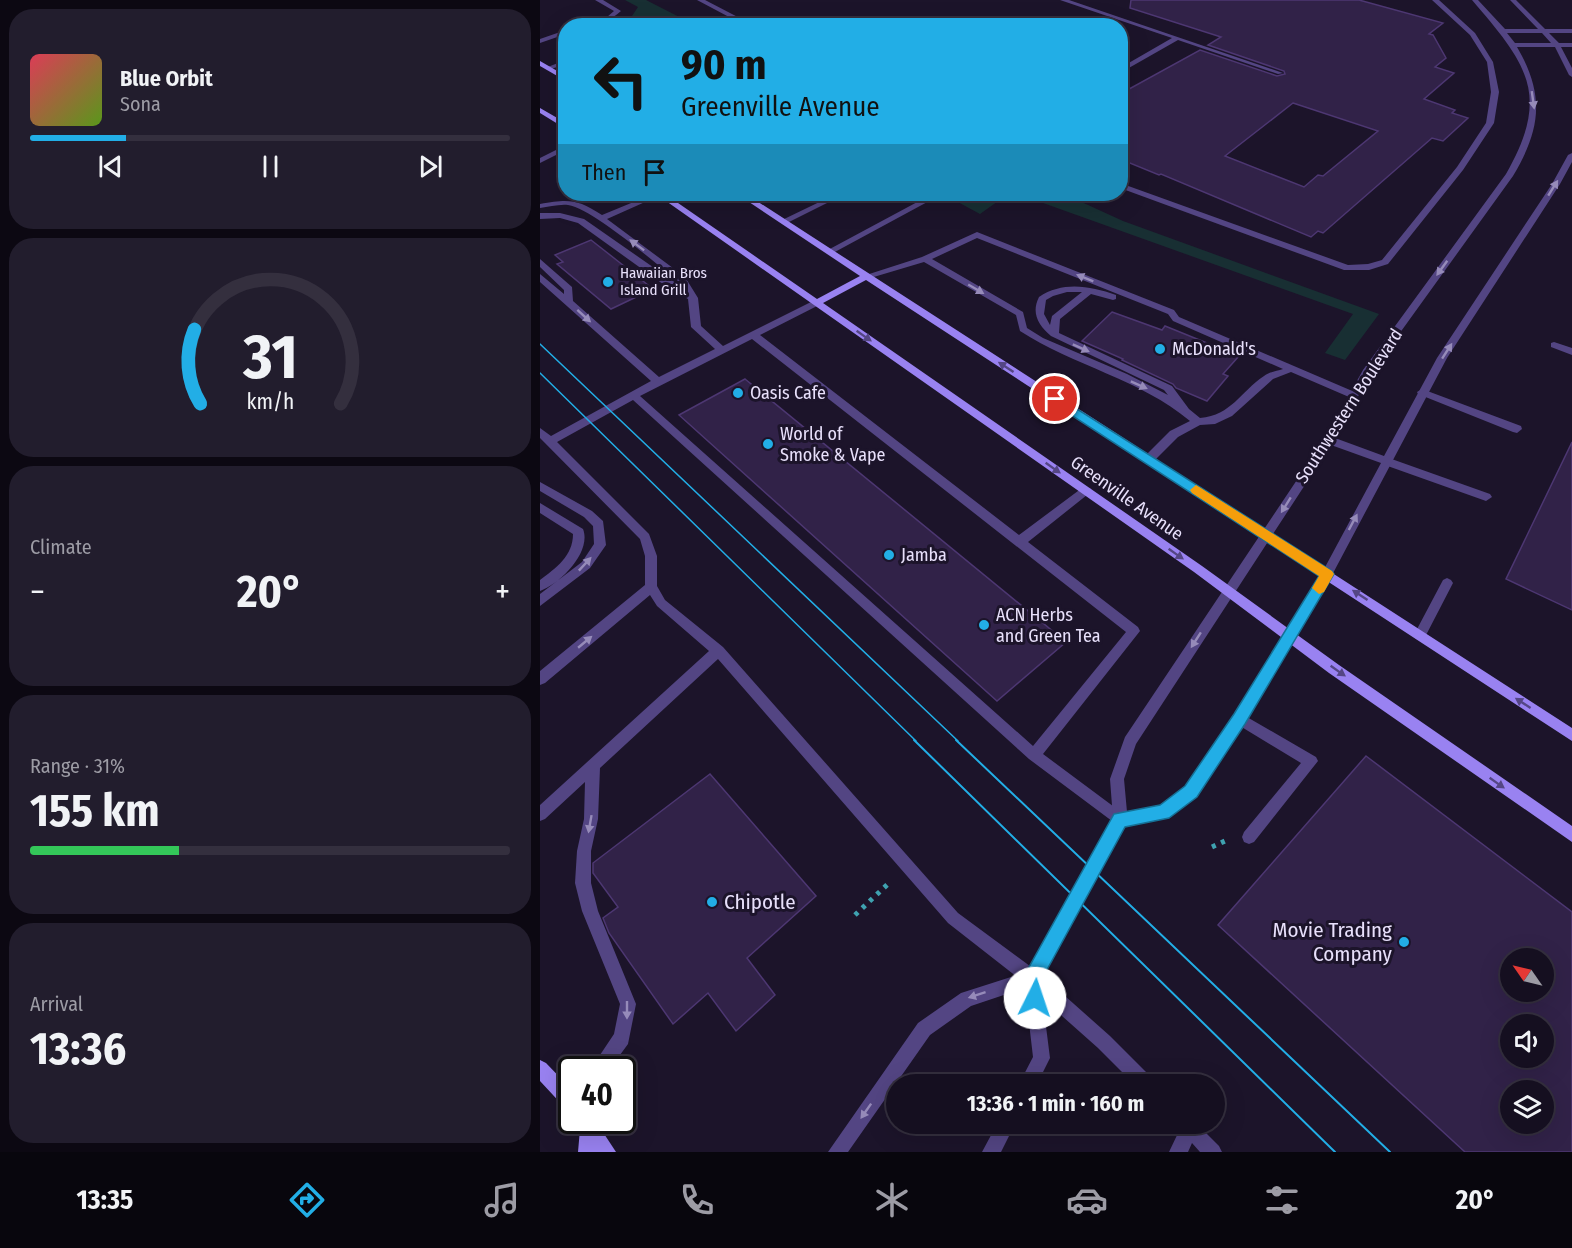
<!DOCTYPE html>
<html lang="en">
<head>
<meta charset="utf-8">
<style>
	body { margin:0; font-family:"Fira Sans Condensed",sans-serif; background:#221d2d; color:#f1f3f6; height:100vh; display:flex; flex-direction:column; font-size:22px; white-space:nowrap }
	* { box-sizing:border-box; margin:0 }
	p { font-size:20px; color:#9d9ca5 }
	.icon { flex:none; width:33px; height:33px; fill:none; stroke:currentColor; stroke-width:2; stroke-linecap:round; stroke-linejoin:round }
	.map { position:relative; flex:1; overflow:hidden }
	.panel { display:flex; flex-direction:column; gap:9px; padding:9px; background:#0c0812; width:540px }
	.panel>* { flex:none }
	.hud { position:absolute; left:18px; top:18px; width:570px; height:183px; border-radius:24px; box-shadow:0 6px 24px #0002,0 0 0 2px #342f3e; background:#22aee6; color:#111; overflow:hidden }
	.needle { width:39px; rotate:304deg }
	.fabs { position:absolute; left:960px; top:948px; display:grid; gap:12px }
	.fabs a { display:grid; place-items:center; width:54px; height:54px; border-radius:50%; background:#150f20; box-shadow:0 6px 24px #0002,0 0 0 2px #342f3e; font-size:30px }
	.speed { position:absolute; left:18px; top:1056px; display:flex; gap:12px; font-size:30px; font-weight:700; text-align:center }
	.speed>* { display:grid; place-content:center; width:78px; height:78px; border-radius:50%; background:#150f20; box-shadow:0 6px 24px #0002,0 0 0 2px #342f3e; line-height:1 }
	.speed .limit { border:3px solid #111; border-radius:9px; background:#fff; color:#111 }
	.pin { position:absolute; display:grid; place-items:center; width:51px; height:51px; color:#fff; margin:-26px; border:3px solid #fff; border-radius:50%; box-shadow:0 2px 6px #0007 }
	.me { position:absolute; width:66px; margin:-33px; rotate:4deg; stroke-linejoin:round; filter:drop-shadow(0 0 4px #0008) }
	.turn { display:flex; align-items:center; gap:21px; height:126px; padding:0 24px; font-size:27px }
	.turn .icon { width:78px; height:78px; stroke-width:2.5 }
	.turn b { display:block; font-size:42px; line-height:51px }
	.then { display:flex; align-items:center; height:57px; padding:0 24px; background:#0003; gap:12px; font-size:22px }
	.big { font-size:45px; font-weight:700; line-height:1.1 }
	.panel .card { flex:1; display:flex; flex-direction:column; justify-content:center; gap:9px; min-width:0; padding:0 21px; border-radius:24px; background:#221d2d }
	.panel .dial { align-items:center; gap:0 }
	.dial svg { height:156px; overflow:visible; fill:none; stroke:#342f3e; stroke-width:7; stroke-linecap:round; text-anchor:middle }
	.dial text { fill:#f1f3f6; stroke:none }
	.song { display:flex; align-items:center; gap:18px }
	.cover { width:72px; height:72px; border-radius:9px; background:linear-gradient(135deg,hsl(350 70% 55%),hsl(90 70% 35%)) }
	.played { height:6px; border-radius:3px; background:linear-gradient(90deg,#22aee6 20%,#342f3e 20%) }
	.keys { display:flex; justify-content:space-around; direction:ltr }
	.heat { display:flex; justify-content:space-between; align-items:center; font-size:33px; direction:ltr }
	.charge { height:9px; border-radius:4px; background:linear-gradient(90deg,#34c759 31%,#342f3e 0) }
	.trip { position:absolute; left:346px; top:1074px; width:339px; height:60px; border-radius:30px; background:#150f20; box-shadow:0 6px 24px #0002,0 0 0 2px #342f3e; font-weight:700; line-height:60px; text-align:center }
	.tab-bar { display:flex; height:96px; justify-content:space-around; align-items:center; background:#08060d; color:#9d9ca5 }
	.tab-bar .icon { width:42px; height:42px }
	.tab-bar .on { color:#22aee6 }
	.tab-bar b { font-size:27px; color:#f1f3f6 }
	main { display:flex; flex:1; min-height:0 }
	.map>svg:first-child { display:block }
</style>
</head>
<body>
<main>
<section class="panel">
<div class="card">
<div class="song"><i class="cover"></i><div><b>Blue Orbit</b><p>Sona</p></div></div>
<div class="played"></div>
<div class="keys"><svg class="icon" aria-label="previous" viewBox="0 0 24 24"><path d="M18 5L8 12l10 7zM5 5v14"/></svg><svg class="icon" aria-label="pause" viewBox="0 0 24 24"><path d="M8 5v14M16 5v14"/></svg><svg class="icon" aria-label="next" viewBox="0 0 24 24"><path d="M6 5l10 7-10 7zM19 5v14"/></svg></div>
</div>
<div class="card dial"><svg viewBox="0 0 100 80">
<path d="M14 69A42 42 0 1 1 86 69"/>
<path d="M14 69A42 42 0 0 1 11 31" stroke="#22aee6"/>
<text x="50" y="56" font-size="32" font-weight="700">31</text>
<text x="50" y="72" font-size="11">km/h</text>
</svg></div>
<div class="card"><p>Climate</p>
<div class="heat"><a>−</a><b class="big">20°</b><a>+</a></div>
</div>
<div class="card"><p>Range · 31%</p><b class="big">155 km</b><div class="charge"></div></div>
<div class="card"><p>Arrival</p><b class="big">13:36</b></div>
</section>
<div class="map">
<svg width="1032" height="1152" viewBox="0 0 1032 1152">
	<rect width="100%" height="100%" fill="#1c142a"/>
	<path fill="#182f33" d="M85,0H106L155,25H80L77,24L92,16L98,7Z
		M403,194H468L440,214Z
		M478,194H524L583,221L839,314L805,360L785,353L813,314Z"/>
	<path fill="#312248" stroke="#4d3772" stroke-width="1.5" fill-rule="evenodd" d="M591,0H819L903,23L889,34L893,35L906,58L895,67L914,73L884,99L915,110L912,113L928,118L903,141L892,138L783,233L778,231L771,237L621,174L619,175L580,159V94L660,50L737,76L745,74L744,71L668,45L681,37L590,8ZM753,103L838,131L783,176L778,175L764,187L685,156Z
		M51,240L79,262L113,289L71,309L17,264L23,262L15,255Z
		M572,312L622,330L625,326L699,356L683,374L688,376L667,401L636,388L633,384L582,360L583,359L542,341Z
		M205,379L526,642L457,701L139,415Z
		M1032,442V610L966,579Z
		M826,756L1032,912V1152H925L678,925ZM970,958H1004V992H970ZM970,1024H1004V1058H970ZM970,1090H1004V1124H970Z
		M170,774L276,896L207,958L235,995L196,1031L168,993L133,1024L69,933L63,918L78,907L53,873V863Z"/>
	<g fill="none" stroke-linecap="round" stroke-linejoin="round">
		<path stroke="#3fa2b0" stroke-width="5" stroke-dasharray="4 6" stroke-linecap="butt" d="M672,847L685,841
			M315,915L349,883"/>
		<path fill="#534583" fill-rule="evenodd" d="M55,0H63L81,11C71,20 58,26 44,26L45,24L67,17L74,11Z
			M157,0H165L215,26H206Z
			M520,0H529L743,73L738,74L638,40L580,73V68L632,38Z
			M892,0H899L935,33L953,62L959,92L954,123L923,170L848,264L829,270H804L580,188V183L808,265L828,264L842,260L917,167L946,123L951,92L947,62L930,35Z
			M26,30V34L0,43V39Z
			M26,60V64L8,70L5,68Z
			M26,145V150L0,163V158Z
			M113,194H123L67,219L145,277L158,298L161,326L183,346L273,301H279V305L220,335L479,535L542,488H550L552,491L488,542L598,627L600,631L503,754L585,815L587,820L585,825L580,827L489,759L93,400L17,442L109,534L117,556V586L125,600L183,647L418,913L498,972L570,1036L612,1078L614,1084H594L558,1048L486,984L408,923L178,659L60,768L58,819L51,851V883L58,911L96,1004L88,1044L69,1070H50L74,1034L80,1004L42,911L35,883L37,851L44,819L45,782L5,819L0,821V805L169,651L117,606L110,595L5,683L0,685V671L105,585V556L100,539L0,438V428L11,436L111,381L0,282V274L24,294V290L0,267V259L32,287L33,301L119,377L175,349L151,327L148,299L127,287L38,223L20,218L0,219V213H20L44,219L143,288L138,281C115,263 53,209 28,205C19,204 9,207 0,208V204C29,199 37,199 62,215ZM212,339L586,632L493,746L100,396Z
			M296,194H305L247,223L240,221Z
			M371,194H380L391,200L293,253L286,251L381,200Z
			M437,232L634,310L639,317L817,393L818,395L817,397H809L751,372L733,379L692,416L675,424L660,425L638,437L612,463H604L603,460L604,457L630,431L650,421C600,379 534,366 480,331L476,315L384,262L327,279L323,276L382,257ZM437,238L628,314L633,321L743,369C737,371 729,372 724,376C700,392 692,415 660,418L649,409L632,386L519,333L520,319L551,294L573,300L576,299V295C550,286 523,281 499,297C491,313 498,325 511,336L624,390L628,395L587,374L503,338L487,328L483,312L392,259ZM527,292H542L512,316L510,325L504,314L506,300L513,296Z
			M1014,342L1032,348V355L1011,347V343Z
			M882,389L981,426L982,429L977,433L973,432L878,394L877,392Z
			M846,457L950,494L952,497L946,501L842,464L841,461L842,458Z
			M0,482L52,511L63,521L66,545L50,568L0,606V594L42,562L54,544L53,526L44,517L0,491Z
			M0,503L43,529C52,552 20,584 0,591V580C16,568 33,556 33,534L0,513Z
			M907,578L911,580L913,583L884,639L880,640L876,639L874,635L876,631L903,580Z
			M700,713L776,757L778,761L714,842L709,844L704,842L702,837L704,832L761,763L695,723L693,719L695,715Z
			M636,1124H657L679,1146L682,1152H660L652,1143L648,1152H629L639,1131Z"/>
		<path fill="#534583" fill-rule="evenodd" d="M932,0H938L965,29H998L970,0H976L1005,29H1032V33H1009L1019,43H1032V47H1021L1032,68V77L1029,75L1015,47H977C1005,95 1001,129 973,176L831,373L795,438L844,456L897,358L1012,184L1028,155L1032,153V162L1020,184L907,358L791,577L705,723L656,796L628,817L584,826L500,979L510,1058L497,1084H479L493,1057L485,988L431,1006L390,1035L308,1152H288L378,1023L421,993L487,972L573,819L570,779L585,737L785,438L823,370L966,174C1012,94 986,63 932,0ZM967,33H1002L1011,43H975ZM791,445L841,463L783,571L695,715L646,786L620,806L587,812L584,779L596,744Z
			M457,1124H475L461,1152H442Z"/>
		<path fill="#9982f1" fill-rule="evenodd" d="M0,61L26,76V81L0,66Z
			M0,108L26,123V129L0,113Z
			M116,194H125L277,299L320,276L197,194H206L1032,728V741L326,280L283,303L662,566L799,665L1032,826V842L789,673L654,572Z
			M0,1060L6,1063L32,1090V1111L26,1109L0,1081Z
			M35,1120H55L76,1152H38L40,1129Z"/>
		<path stroke="#22aee6" stroke-width="1.5" d="M0,344L418,741
			M0,373L376,741"/>
		<path stroke="#22aee6" stroke-width="2" d="M374,740L795,1152
			M416,740L850,1152"/>
	</g>
	<defs><path id="oneway-solid" d="M-6-.8H1V-3.2L6.5 0L1 3.2V.8H-6Z" transform="scale(1.5)"/></defs>
	<g fill="#968bb9">
		<use href="#oneway-solid" transform="translate(993 100) rotate(82)"/>
		<use href="#oneway-solid" transform="translate(1013 188) rotate(-58)"/>
		<use href="#oneway-solid" transform="translate(97 245) rotate(-143)"/>
		<use href="#oneway-solid" transform="translate(902 268) rotate(126)"/>
		<use href="#oneway-solid" transform="translate(545 278) rotate(-158)"/>
		<use href="#oneway-solid" transform="translate(436 289) rotate(30)"/>
		<use href="#oneway-solid" transform="translate(44 316) rotate(42)"/>
		<use href="#oneway-solid" transform="translate(541 348) rotate(24)"/>
		<use href="#oneway-solid" transform="translate(907 351) rotate(-57)"/>
		<use href="#oneway-solid" transform="translate(599 385) rotate(24)"/>
		<use href="#oneway-solid" transform="translate(746 505) rotate(122)"/>
		<use href="#oneway-solid" transform="translate(813 522) rotate(-62)"/>
		<use href="#oneway-solid" transform="translate(45 564) rotate(-47)"/>
		<use href="#oneway-solid" transform="translate(656 640) rotate(123)"/>
		<use href="#oneway-solid" transform="translate(45 642) rotate(-40)"/>
		<use href="#oneway-solid" transform="translate(50 824) rotate(100)"/>
		<use href="#oneway-solid" transform="translate(437 995) rotate(162)"/>
		<use href="#oneway-solid" transform="translate(87 1010) rotate(90)"/>
		<use href="#oneway-solid" transform="translate(326 1111) rotate(125)"/>
	</g>
	<g fill="#544684">
		<use href="#oneway-solid" transform="translate(324 336) rotate(35)"/>
		<use href="#oneway-solid" transform="translate(466 367) rotate(-147)"/>
		<use href="#oneway-solid" transform="translate(513 468) rotate(35)"/>
		<use href="#oneway-solid" transform="translate(636 554) rotate(35)"/>
		<use href="#oneway-solid" transform="translate(820 595) rotate(-147)"/>
		<use href="#oneway-solid" transform="translate(798 671) rotate(35)"/>
		<use href="#oneway-solid" transform="translate(983 703) rotate(-147)"/>
		<use href="#oneway-solid" transform="translate(957 783) rotate(35)"/>
	</g>
	<path fill="#22aee6" stroke="#167196" stroke-width="1.5" d="M515,395L792,571L794,574L705,724L657,797L629,818L585,827L502,979L504,998L501,1004L495,1007L488,1004L483,978L574,814L620,805L645,786L694,714L779,576L511,402L510,399Z"/>
	<path fill="#f59e0b" d="M656,485L792,571L794,574L784,592L779,594L772,588L779,576L652,493L650,490Z"/>
	<g fill="#22aee6" stroke="#1c142a" stroke-width="2">
		<circle cx="68" cy="282" r="6"/>
		<circle cx="620" cy="349" r="6"/>
		<circle cx="198" cy="393" r="6"/>
		<circle cx="228" cy="444" r="6"/>
		<circle cx="349" cy="555" r="6"/>
		<circle cx="444" cy="625" r="6"/>
		<circle cx="172" cy="902" r="6"/>
		<circle cx="864" cy="942" r="6"/>
	</g>
	<g text-anchor="middle" stroke-width="6" stroke-linejoin="round" paint-order="stroke">
		<g font-size="15" fill="#e8e0fb" stroke="#1c142a" text-anchor="start">
			<text x="80" y="278">Hawaiian Bros<tspan x="80" dy="17">Island Grill</tspan></text>
		</g>
		<g font-size="18" fill="#e8e0fb" stroke="#1c142a" text-anchor="start">
			<text x="632" y="355">McDonald's</text>
			<text x="210" y="399">Oasis Cafe</text>
			<text x="240" y="440">World of<tspan x="240" dy="21">Smoke &amp; Vape</tspan></text>
			<text x="361" y="561">Jamba</text>
			<text x="456" y="621">ACN Herbs<tspan x="456" dy="21">and Green Tea</tspan></text>
		</g>
		<g font-size="18" fill="#e8e0fb" stroke="#1c142a">
			<text transform="translate(809 406) rotate(-57)" y="6">Southwestern Boulevard</text>
			<text transform="translate(587 498) rotate(35)" y="6">Greenville Avenue</text>
		</g>
		<g font-size="21" fill="#e8e0fb" stroke="#1c142a" text-anchor="start">
			<text x="184" y="909">Chipotle</text>
			<text x="852" y="937" text-anchor="end">Movie Trading<tspan x="852" dy="24">Company</tspan></text>
		</g>
	</g>
</svg>
<div class="fabs">
<a><svg class="needle" viewBox="-14 -14 28 28"><path d="M0-13l5 13h-10z" fill="#e53935"/><path d="M0 13l5-13h-10z" fill="#9d9ca5"/></svg></a>
<a><svg class="icon" aria-label="sound" viewBox="0 0 24 24"><path d="M4 9h4l5-4v14l-5-4H4zM17 9q2 3 0 6"/></svg></a>
<a><svg class="icon" aria-label="layers" viewBox="0 0 24 24"><path d="M12 4l9 5-9 5-9-5zM3 14l9 5 9-5"/></svg></a>
</div>
<div class="speed"><div class="limit">40</div></div>
<div class="pin" style="left:515px;top:399px;background:#d93025"><svg class="icon" aria-label="arrive" viewBox="0 0 24 24"><path d="M6 21V4h12l-3 4 3 4H6"/></svg></div>
<svg class="me" style="left:495px;top:998px" viewBox="-20 -20 40 40"><circle r="19" fill="#fff"/><path d="M0-13L10 11 0 6-10 11z" fill="#22aee6"/></svg>
<div class="trip">13:36 · 1 min · 160 m</div>
<div class="hud">
<div class="turn"><svg class="icon" aria-label="left" viewBox="0 0 24 24"><path d="M17 20v-9H6M10 6l-5 5 5 5"/></svg><div><b>90 m</b>Greenville Avenue</div></div>
<div class="then">Then<svg class="icon" aria-label="arrive" viewBox="0 0 24 24"><path d="M6 21V4h12l-3 4 3 4H6"/></svg></div>
</div>
</div>
</main>
<nav class="tab-bar">
<b>13:35</b>
<svg class="icon on" aria-label="directions" viewBox="0 0 24 24"><path d="M12 3l9 9-9 9-9-9zM9 14v-3h6M13 9l2 2-2 2"/></svg>
<svg class="icon" aria-label="music" viewBox="0 0 24 24"><path d="M9 18V5l10-2v13"/><circle cx="6" cy="18" r="3"/><circle cx="16" cy="16" r="3"/></svg>
<svg class="icon" aria-label="phone" viewBox="0 0 24 24"><path d="M5 4h4l2 5-3 2q2 4 5 5l2-3 5 2v4C11 20 4 13 5 4z"/></svg>
<svg class="icon" aria-label="climate" viewBox="0 0 24 24"><path d="M12 3v18M4 7l16 10M4 17L20 7"/></svg>
<svg class="icon" aria-label="car" viewBox="0 0 24 24"><path d="M5 17H2v-5l4-1 3-4h7l3 4 3 1v5h-3M9 17h6M6 11h13"/><circle cx="7" cy="17" r="2"/><circle cx="17" cy="17" r="2"/></svg>
<svg class="icon" aria-label="filters" viewBox="0 0 24 24"><path d="M4 7h16M4 17h16"/><circle cx="9" cy="7" r="2"/><circle cx="15" cy="17" r="2"/></svg>
<b>20°</b>
</nav>
</body>
</html>
